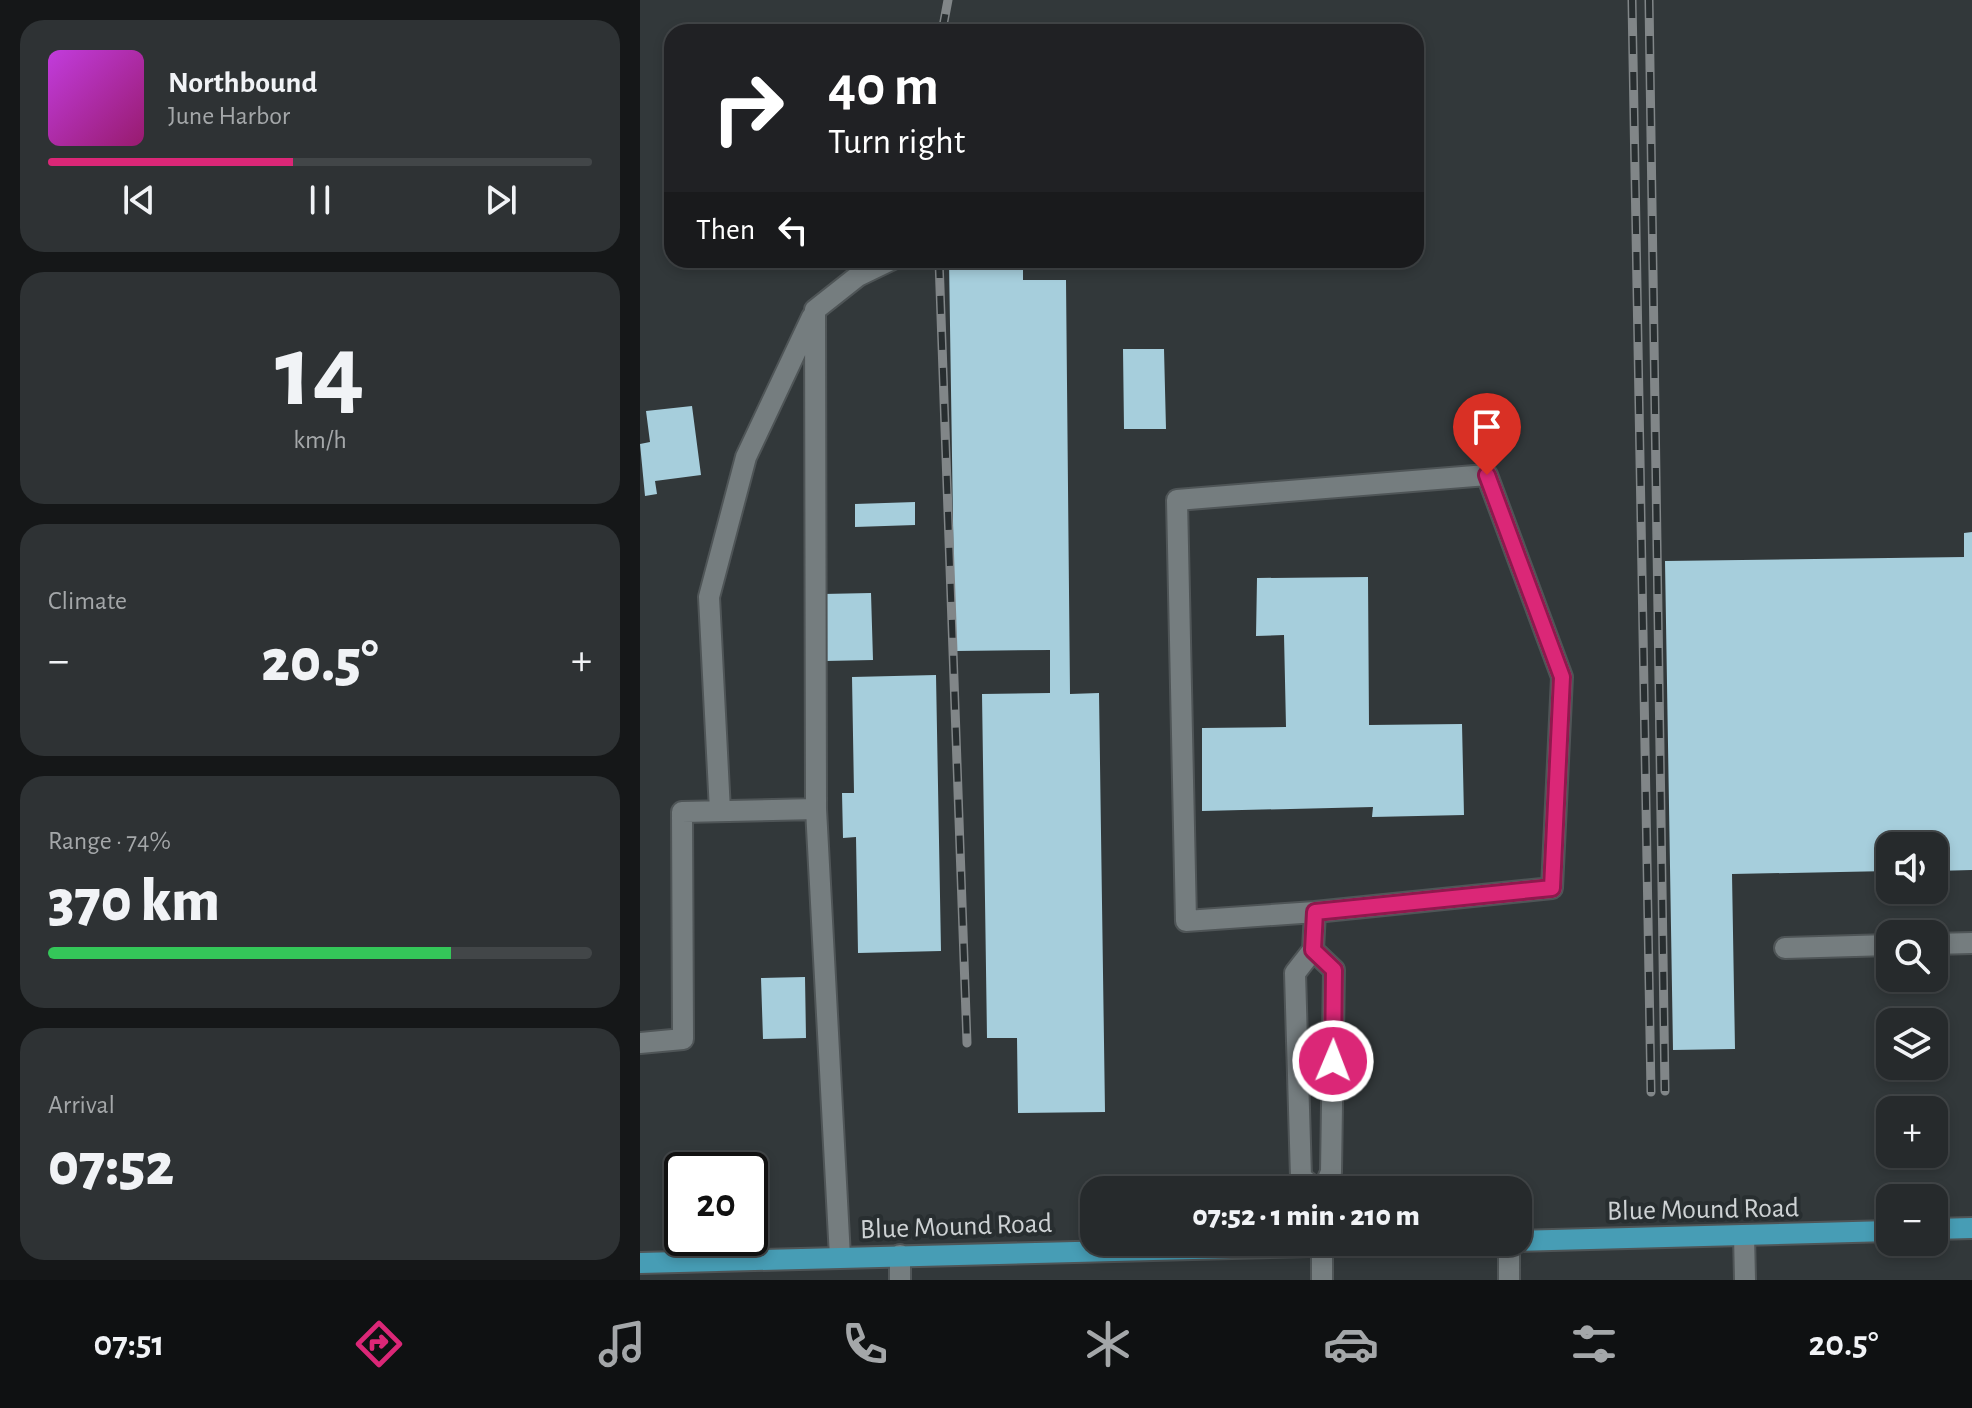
<!DOCTYPE html>
<html lang="en">
<head>
<meta charset="utf-8">
<style>
	body { margin:0; font-family:"Alegreya Sans",sans-serif; background:#2e3234; color:#f1f3f6; height:100vh; display:flex; flex-direction:column; font-size:30px; white-space:nowrap }
	* { box-sizing:border-box; margin:0 }
	p { font-size:26px; color:#a4a7a9 }
	.icon { flex:none; width:44px; height:44px; fill:none; stroke:currentColor; stroke-width:2; stroke-linecap:round; stroke-linejoin:round }
	.map { position:relative; flex:1; overflow:hidden }
	.panel { display:flex; flex-direction:column; gap:20px; padding:20px; background:#151718; width:640px }
	.panel>* { flex:none }
	.banner { position:absolute; left:24px; top:24px; width:760px; height:244px; border-radius:24px; box-shadow:0 4px 12px #0003,0 0 0 2px #424648; background:#202124; color:#fff; overflow:hidden }
	.fabs { position:absolute; left:1236px; top:832px; display:grid; gap:16px }
	.fabs a { display:grid; place-items:center; width:72px; height:72px; border-radius:16px; background:#262a2c; box-shadow:0 4px 12px #0003,0 0 0 2px #424648; font-size:40px }
	.speed { position:absolute; left:24px; top:1152px; display:flex; gap:16px; font-size:40px; font-weight:700; text-align:center }
	.speed>* { display:grid; place-content:center; width:104px; height:104px; border-radius:50%; background:#262a2c; box-shadow:0 4px 12px #0003,0 0 0 2px #424648; line-height:1 }
	.speed .limit { border:4px solid #111; border-radius:12px; background:#fff; color:#111 }
	.pin { position:absolute; display:grid; place-items:center; width:68px; height:68px; color:#fff; margin:-82px -34px; border-radius:50% 50% 50% 0; rotate:-45deg; box-shadow:0 0 8px #0007 }
	.pin .icon { rotate:45deg }
	.me { position:absolute; width:88px; margin:-44px; rotate:1deg; stroke-linejoin:round; filter:drop-shadow(0 0 6px #0008) }
	.turn { display:flex; align-items:center; gap:28px; height:168px; padding:0 32px; font-size:36px }
	.turn .icon { width:104px; height:104px; stroke-width:2.5 }
	.turn b { display:block; font-size:56px; line-height:68px }
	.then { display:flex; align-items:center; height:76px; padding:0 32px; background:#0003; gap:16px; font-size:30px }
	.big { font-size:60px; font-weight:800; line-height:1.1 }
	.panel .card { flex:1; display:flex; flex-direction:column; justify-content:center; gap:12px; min-width:0; padding:0 28px; border-radius:24px; background:#2e3234 }
	.panel .dial { align-items:center; gap:0 }
	.dial b { font-size:104px; line-height:1 }
	.song { display:flex; align-items:center; gap:24px }
	.cover { width:96px; height:96px; border-radius:12px; background:linear-gradient(135deg,hsl(290 70% 55%),hsl(320 70% 35%)) }
	.played { height:8px; border-radius:4px; background:linear-gradient(90deg,#db2777 45%,#424648 45%) }
	.keys { display:flex; justify-content:space-around; direction:ltr }
	.heat { display:flex; justify-content:space-between; align-items:center; font-size:44px; direction:ltr }
	.charge { height:12px; border-radius:6px; background:linear-gradient(90deg,#34c759 74%,#424648 0) }
	.trip { position:absolute; left:440px; top:1176px; width:452px; height:80px; border-radius:24px; background:#262a2c; box-shadow:0 4px 12px #0003,0 0 0 2px #424648; font-weight:800; line-height:80px; text-align:center }
	.dock { display:flex; height:128px; justify-content:space-around; align-items:center; background:#0f1112; color:#a4a7a9 }
	.dock .icon { width:56px; height:56px }
	.dock .on { color:#db2777 }
	.dock b { font-size:36px; color:#f1f3f6 }
	main { display:flex; flex:1; min-height:0 }
	.map>svg:first-child { display:block }
</style>
</head>
<body>
<main>
<section class="panel">
<div class="card">
<div class="song"><i class="cover"></i><div><b>Northbound</b><p>June Harbor</p></div></div>
<div class="played"></div>
<div class="keys"><svg class="icon" aria-label="previous" viewBox="0 0 24 24"><path d="M18 5L8 12l10 7zM5 5v14"/></svg><svg class="icon" aria-label="pause" viewBox="0 0 24 24"><path d="M8 5v14M16 5v14"/></svg><svg class="icon" aria-label="next" viewBox="0 0 24 24"><path d="M6 5l10 7-10 7zM19 5v14"/></svg></div>
</div>
<div class="card dial"><b>14</b><p>km/h</p></div>
<div class="card"><p>Climate</p>
<div class="heat"><a>−</a><b class="big">20.5°</b><a>+</a></div>
</div>
<div class="card"><p>Range · 74%</p><b class="big">370 km</b><div class="charge"></div></div>
<div class="card"><p>Arrival</p><b class="big">07:52</b></div>
</section>
<div class="map">
<svg width="1332" height="1280" viewBox="0 0 1332 1280">
	<rect width="100%" height="100%" fill="#32383a"/>
	<path fill="#a6cedc" d="M309,260H383V280H426L430,694L459,693L465,1112L378,1113L377,1038H347L342,694L410,693V650L315,651Z
		M483,349H524L526,429H484Z
		M52,406L61,475L15,481L17,494L5,496L0,444L10,442L6,411Z
		M275,502V525L215,527V504Z
		M1332,532V870L1294,871V846H1250V871L1092,874L1095,1049L1033,1050L1025,561L1324,557V533Z
		M728,577L729,725L822,724L824,815L732,817L733,807L562,811V728L646,727L644,635L616,636L617,578Z
		M231,593L233,660L185,661L183,594Z
		M296,675L301,951L218,953L216,837L203,838L202,793H214L212,677Z
		M165,977L166,1038L123,1039L121,978Z"/>
	<g fill="none" stroke-linecap="round" stroke-linejoin="round">
		<defs>
			<path id="minor" d="M176,809L175,310L218,276L251,260
				M80,811L69,597L106,457L172,317
				M1294,944L1332,943
				M1145,948L1250,945
				M673,950L675,912L912,888L922,677L847,475L537,500L546,921L675,912
				M0,1043L43,1039L42,812L176,809L200,1257
				M677,1190L661,1177L655,973L673,950L694,970L691,1172L683,1190
				M1104,1235L1105,1280
				M682,1242V1280
				M869,1242V1280
				M260,1255V1280"/>
			<path id="major" d="M1294,1229L1332,1228
				M878,1241L1250,1231
				M0,1263L825,1242"/>
		</defs>
		<use href="#minor" stroke="#4f5557" stroke-width="24"/>
		<use href="#major" stroke="#4f5557" stroke-width="24"/>
		<use href="#minor" stroke="#757d7f" stroke-width="20"/>
		<use href="#major" stroke="#479db5" stroke-width="20"/>
		<defs>
			<path id="rail" d="M992,0L1011,1092
				M1009,0L1025,1091
				M302,32L308,0
				M299,260L327,1043"/>
		</defs>
		<use href="#rail" stroke="#818688" stroke-width="9"/>
		<use href="#rail" stroke="#282e30" stroke-width="6" stroke-dasharray="18" stroke-linecap="butt"/>
	</g>
	<g fill="none" stroke-linecap="round" stroke-linejoin="round">
		<defs>
			<path id="route" d="M693,1061L694,970L673,950L675,912L912,888L922,677L847,475"/>
		</defs>
		<use href="#route" stroke="#8e194d" stroke-width="20"/>
		<use href="#route" stroke="#db2777" stroke-width="14"/>
	</g>
	<g text-anchor="middle" stroke-width="8" stroke-linejoin="round" paint-order="stroke">
		<g font-size="28" fill="#ced2d4" stroke="#282e30">
			<text transform="translate(1063 1208) rotate(-1)" y="10">Blue Mound Road</text>
			<text transform="translate(316 1225) rotate(-2)" y="10">Blue Mound Road</text>
		</g>
	</g>
</svg>
<div class="fabs">
<a><svg class="icon" aria-label="sound" viewBox="0 0 24 24"><path d="M4 9h4l5-4v14l-5-4H4zM17 9q2 3 0 6"/></svg></a>
<a><svg class="icon" aria-label="search" viewBox="0 0 24 24"><circle cx="10" cy="10" r="6"/><path d="M15 15l6 6"/></svg></a>
<a><svg class="icon" aria-label="layers" viewBox="0 0 24 24"><path d="M12 4l9 5-9 5-9-5zM3 14l9 5 9-5"/></svg></a>
<a>+</a>
<a>−</a>
</div>
<div class="speed"><div class="limit">20</div></div>
<div class="pin" style="left:847px;top:475px;background:#d93025"><svg class="icon" aria-label="arrive" viewBox="0 0 24 24"><path d="M6 21V4h12l-3 4 3 4H6"/></svg></div>
<svg class="me" style="left:693px;top:1061px" viewBox="-20 -20 40 40"><circle r="17" fill="#db2777" stroke="#fff" stroke-width="3"/><path d="M0-11L8 9 0 5-8 9z" fill="#fff"/></svg>
<div class="trip">07:52 · 1 min · 210 m</div>
<div class="banner">
<div class="turn"><svg class="icon" aria-label="right" viewBox="0 0 24 24"><path d="M7 20v-9h11M14 6l5 5-5 5"/></svg><div><b>40 m</b>Turn right</div></div>
<div class="then">Then<svg class="icon" aria-label="left" viewBox="0 0 24 24"><path d="M17 20v-9H6M10 6l-5 5 5 5"/></svg></div>
</div>
</div>
</main>
<nav class="dock">
<b>07:51</b>
<svg class="icon on" aria-label="directions" viewBox="0 0 24 24"><path d="M12 3l9 9-9 9-9-9zM9 14v-3h6M13 9l2 2-2 2"/></svg>
<svg class="icon" aria-label="music" viewBox="0 0 24 24"><path d="M9 18V5l10-2v13"/><circle cx="6" cy="18" r="3"/><circle cx="16" cy="16" r="3"/></svg>
<svg class="icon" aria-label="phone" viewBox="0 0 24 24"><path d="M5 4h4l2 5-3 2q2 4 5 5l2-3 5 2v4C11 20 4 13 5 4z"/></svg>
<svg class="icon" aria-label="climate" viewBox="0 0 24 24"><path d="M12 3v18M4 7l16 10M4 17L20 7"/></svg>
<svg class="icon" aria-label="car" viewBox="0 0 24 24"><path d="M5 17H2v-5l4-1 3-4h7l3 4 3 1v5h-3M9 17h6M6 11h13"/><circle cx="7" cy="17" r="2"/><circle cx="17" cy="17" r="2"/></svg>
<svg class="icon" aria-label="filters" viewBox="0 0 24 24"><path d="M4 7h16M4 17h16"/><circle cx="9" cy="7" r="2"/><circle cx="15" cy="17" r="2"/></svg>
<b>20.5°</b>
</nav>
</body>
</html>
